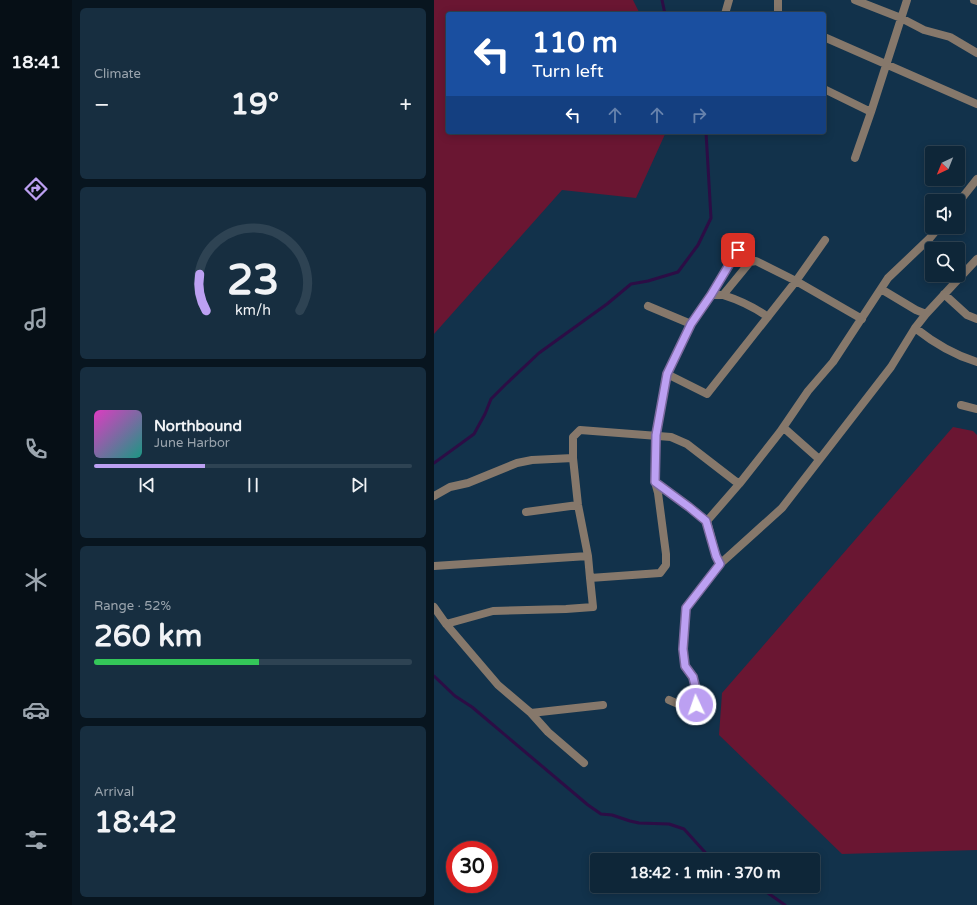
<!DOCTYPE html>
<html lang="en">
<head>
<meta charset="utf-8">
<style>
	body { margin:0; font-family:"Varela Round",sans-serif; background:#172e40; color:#f1f3f6; height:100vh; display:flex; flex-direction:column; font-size:15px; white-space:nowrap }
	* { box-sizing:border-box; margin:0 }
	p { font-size:13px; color:#9ba5ae }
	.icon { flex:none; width:22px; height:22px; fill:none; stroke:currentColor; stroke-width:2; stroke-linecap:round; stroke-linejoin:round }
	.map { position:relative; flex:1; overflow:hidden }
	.panel { display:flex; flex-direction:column; gap:8px; padding:8px; background:#08151f; width:362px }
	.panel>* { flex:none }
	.top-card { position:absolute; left:12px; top:12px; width:380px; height:122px; border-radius:4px; box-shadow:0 2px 10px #0003,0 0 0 1px #2e4353; background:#1a4fa0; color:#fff; overflow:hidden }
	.needle { width:26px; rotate:223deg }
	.fabs { position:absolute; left:491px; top:146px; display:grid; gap:8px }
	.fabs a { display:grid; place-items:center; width:40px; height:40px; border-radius:4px; background:#0e2638; box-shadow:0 2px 10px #0003,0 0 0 1px #2e4353; font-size:20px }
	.speed { position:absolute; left:12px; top:841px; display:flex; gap:8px; font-size:20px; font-weight:700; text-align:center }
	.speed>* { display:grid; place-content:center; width:52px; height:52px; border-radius:50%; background:#0e2638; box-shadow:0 2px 10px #0003,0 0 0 1px #2e4353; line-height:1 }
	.speed .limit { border:6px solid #d22; background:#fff; color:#111 }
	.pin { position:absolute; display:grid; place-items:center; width:34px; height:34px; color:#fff; margin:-17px; border-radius:8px; box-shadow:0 2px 6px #0006 }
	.me { position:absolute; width:44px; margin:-22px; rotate:357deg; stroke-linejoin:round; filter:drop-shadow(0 0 3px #0008) }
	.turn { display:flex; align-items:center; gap:14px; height:84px; padding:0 20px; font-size:18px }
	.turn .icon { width:52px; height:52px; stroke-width:2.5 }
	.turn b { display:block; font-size:28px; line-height:34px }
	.lanes { display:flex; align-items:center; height:38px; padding:0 20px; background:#0003; justify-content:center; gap:20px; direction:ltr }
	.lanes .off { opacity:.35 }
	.big { font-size:30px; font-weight:700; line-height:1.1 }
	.panel .widget { flex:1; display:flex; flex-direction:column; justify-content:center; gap:6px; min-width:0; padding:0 14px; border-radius:6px; background:#172e40 }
	.panel .dial { align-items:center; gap:0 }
	.dial svg { height:104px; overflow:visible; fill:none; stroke:#2e4353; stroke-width:7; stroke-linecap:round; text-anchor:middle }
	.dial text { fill:#f1f3f6; stroke:none }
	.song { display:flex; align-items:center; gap:12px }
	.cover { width:48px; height:48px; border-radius:6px; background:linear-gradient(135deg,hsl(310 70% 55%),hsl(170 70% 35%)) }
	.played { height:4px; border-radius:2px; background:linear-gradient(90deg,#bca0f2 35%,#2e4353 35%) }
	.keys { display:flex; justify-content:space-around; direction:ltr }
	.heat { display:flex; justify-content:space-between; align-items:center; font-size:22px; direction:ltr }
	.charge { height:6px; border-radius:3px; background:linear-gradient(90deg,#34c759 52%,#2e4353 0) }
	.trip { position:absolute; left:156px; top:853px; width:230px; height:40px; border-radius:4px; background:#0e2638; box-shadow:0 2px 10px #0003,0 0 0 1px #2e4353; font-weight:700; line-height:40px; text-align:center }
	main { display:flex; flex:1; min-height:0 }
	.tabs { display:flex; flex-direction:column; width:72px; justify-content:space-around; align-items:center; background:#060f16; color:#9ba5ae }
	.tabs .icon { width:28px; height:28px }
	.tabs .current { color:#bca0f2 }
	.tabs b { font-size:18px; color:#f1f3f6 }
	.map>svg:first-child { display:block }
</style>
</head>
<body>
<main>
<nav class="tabs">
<b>18:41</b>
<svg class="icon current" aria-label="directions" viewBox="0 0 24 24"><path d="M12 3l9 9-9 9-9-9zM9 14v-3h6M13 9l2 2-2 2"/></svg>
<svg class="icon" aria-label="music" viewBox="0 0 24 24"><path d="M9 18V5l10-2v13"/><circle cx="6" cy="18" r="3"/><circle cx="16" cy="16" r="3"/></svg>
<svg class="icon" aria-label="phone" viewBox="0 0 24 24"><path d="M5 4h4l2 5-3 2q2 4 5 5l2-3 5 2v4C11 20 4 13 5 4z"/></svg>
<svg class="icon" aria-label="climate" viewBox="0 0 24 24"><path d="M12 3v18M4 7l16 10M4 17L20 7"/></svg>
<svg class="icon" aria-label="car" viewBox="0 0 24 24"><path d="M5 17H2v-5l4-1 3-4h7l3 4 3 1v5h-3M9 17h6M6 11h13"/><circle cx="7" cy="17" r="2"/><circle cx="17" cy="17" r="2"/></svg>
<svg class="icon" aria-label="filters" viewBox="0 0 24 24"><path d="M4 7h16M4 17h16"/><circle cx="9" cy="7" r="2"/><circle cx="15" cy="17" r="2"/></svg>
</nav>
<section class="panel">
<div class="widget"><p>Climate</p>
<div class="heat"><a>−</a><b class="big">19°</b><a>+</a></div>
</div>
<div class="widget dial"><svg viewBox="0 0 100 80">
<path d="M14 69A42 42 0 1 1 86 69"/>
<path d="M14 69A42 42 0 0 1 9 41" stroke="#bca0f2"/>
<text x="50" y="56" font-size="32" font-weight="700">23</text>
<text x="50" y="72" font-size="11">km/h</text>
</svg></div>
<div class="widget">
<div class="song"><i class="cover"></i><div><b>Northbound</b><p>June Harbor</p></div></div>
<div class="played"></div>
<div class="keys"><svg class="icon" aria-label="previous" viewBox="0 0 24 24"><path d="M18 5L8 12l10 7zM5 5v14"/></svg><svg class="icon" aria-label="pause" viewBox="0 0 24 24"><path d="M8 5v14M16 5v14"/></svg><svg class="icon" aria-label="next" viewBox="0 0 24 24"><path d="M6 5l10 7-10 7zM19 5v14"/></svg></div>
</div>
<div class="widget"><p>Range · 52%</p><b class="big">260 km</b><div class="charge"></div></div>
<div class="widget"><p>Arrival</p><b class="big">18:42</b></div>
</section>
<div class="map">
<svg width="543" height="905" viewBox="0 0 543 905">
	<rect width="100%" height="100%" fill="#12324b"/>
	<path fill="#6a1632" d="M0,0H199L206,14H14V132H232L202,198L128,190L0,334Z
		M519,427L539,431L543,435V850L408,854L285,735L288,693Z"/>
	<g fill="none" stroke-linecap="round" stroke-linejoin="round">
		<path stroke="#2c0d45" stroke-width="3" d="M228,0L231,14
			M0,463L40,434L51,414L57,399L71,385L105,353L173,304L197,284L214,281L244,272L264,245L277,218L272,132
			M0,676L21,696L38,707L154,805L167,814L178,815L196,821L205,823L235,824L250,829L278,860
			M324,886L351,905"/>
		<path stroke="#86786b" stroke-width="8" d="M421,0L467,18L490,30L516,37L543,53
			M540,0L543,1
			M291,14L295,0
			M344,14V0
			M390,37L543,104
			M390,89L437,112
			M421,158L437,112L473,0
			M524,203L543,179
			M447,289L482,310L492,314
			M510,294L533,315L543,319
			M277,295H289L316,262L322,261L362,281L428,319
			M289,295C305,300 320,307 334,317
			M214,306L257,324
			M481,328C500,343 520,355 543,362
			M233,374L273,394L362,281L391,240
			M527,405L543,409
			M350,428L385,459
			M221,482L255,507L273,521
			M0,496L16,487L34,483L83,463L98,460L139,458
			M92,512L144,505
			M286,564L282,555L273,521L306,483L346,432L374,391L399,362L454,278L496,238L505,227
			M0,566L154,556
			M156,578L226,573L232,565V554L224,493L221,482L222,435L233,374L257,324L277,295L305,250
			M0,607L12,624L64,685L97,713L169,705
			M12,624L59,611L132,609L159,607L156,578L154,556L144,505L139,458V437L146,430L237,437L253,444L301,481L306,483
			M235,700L256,709L262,705L263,694L259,677L251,666L249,649L252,608L286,564L348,508L457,367L481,328L492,314L543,259
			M97,713L114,732L150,763"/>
	</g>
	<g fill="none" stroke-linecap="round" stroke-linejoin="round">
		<defs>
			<path id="route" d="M262,705L263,694L259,677L251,666L249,649L252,608L286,564L282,556L272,521L255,507L221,482L222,435L233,374L257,324L277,295L304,250"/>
		</defs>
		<use href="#route" stroke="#7a689d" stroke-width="10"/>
		<use href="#route" stroke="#bca0f2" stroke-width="7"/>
	</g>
</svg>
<div class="fabs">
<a><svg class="needle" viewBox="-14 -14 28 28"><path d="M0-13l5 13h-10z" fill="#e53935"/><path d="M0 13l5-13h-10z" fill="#9ba5ae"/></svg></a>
<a><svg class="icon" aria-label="sound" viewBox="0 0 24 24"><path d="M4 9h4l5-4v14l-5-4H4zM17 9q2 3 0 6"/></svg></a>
<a><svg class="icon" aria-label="search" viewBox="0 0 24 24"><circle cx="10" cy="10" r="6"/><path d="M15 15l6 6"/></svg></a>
</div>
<div class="speed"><div class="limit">30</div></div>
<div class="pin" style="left:304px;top:250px;background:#d93025"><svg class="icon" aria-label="arrive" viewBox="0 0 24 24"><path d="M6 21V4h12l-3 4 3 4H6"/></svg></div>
<svg class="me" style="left:262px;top:705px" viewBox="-20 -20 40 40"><circle r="17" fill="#bca0f2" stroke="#fff" stroke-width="3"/><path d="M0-11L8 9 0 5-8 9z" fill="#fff"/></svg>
<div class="trip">18:42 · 1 min · 370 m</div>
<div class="top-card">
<div class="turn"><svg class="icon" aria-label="left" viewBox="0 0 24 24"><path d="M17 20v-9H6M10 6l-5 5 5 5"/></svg><div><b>110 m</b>Turn left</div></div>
<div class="lanes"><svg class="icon" aria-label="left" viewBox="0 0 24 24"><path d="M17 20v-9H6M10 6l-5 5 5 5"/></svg><svg class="icon off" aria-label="ahead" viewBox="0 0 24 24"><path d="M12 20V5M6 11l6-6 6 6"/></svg><svg class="icon off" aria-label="ahead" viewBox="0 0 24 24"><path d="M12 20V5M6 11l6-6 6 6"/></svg><svg class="icon off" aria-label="right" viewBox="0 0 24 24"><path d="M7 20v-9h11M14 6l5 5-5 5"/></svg></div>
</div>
</div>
</main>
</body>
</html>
